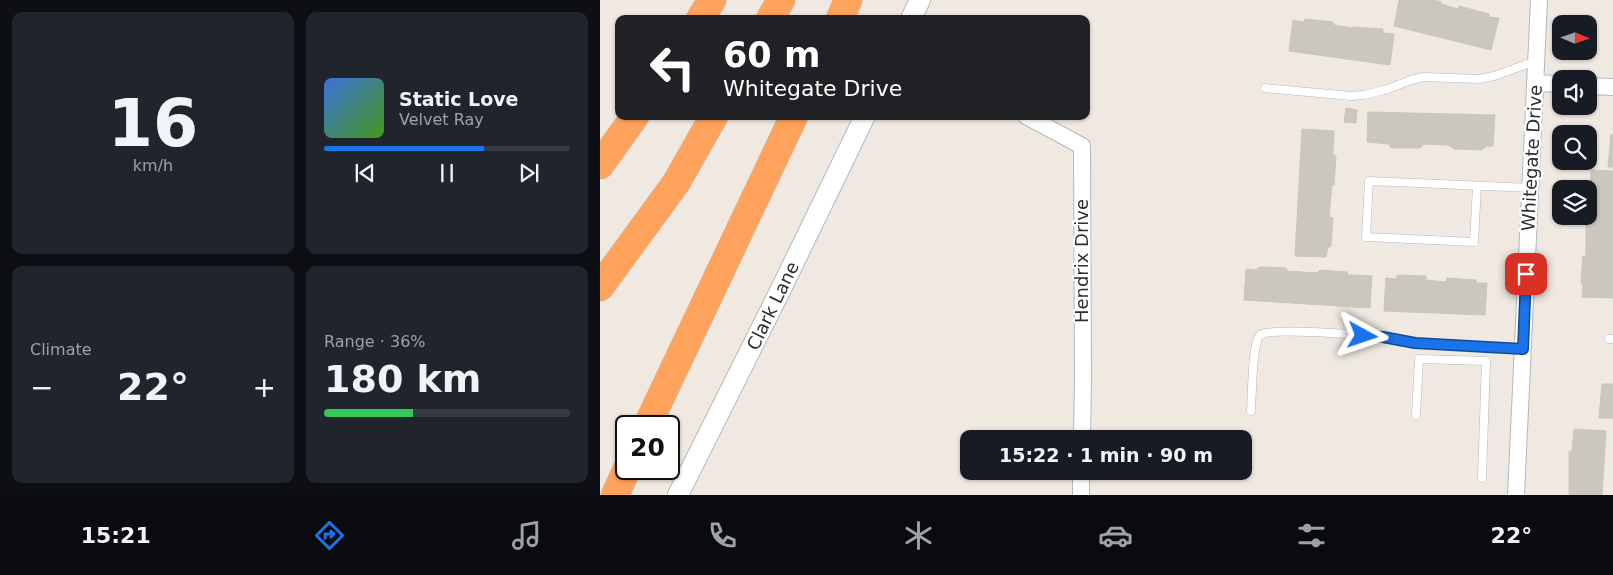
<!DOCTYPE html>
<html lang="en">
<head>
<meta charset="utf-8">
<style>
	body { margin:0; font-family:"DejaVu Sans",sans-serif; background:#20242c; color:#f1f3f6; height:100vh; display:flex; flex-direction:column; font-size:19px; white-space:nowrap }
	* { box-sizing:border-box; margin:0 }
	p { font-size:16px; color:#9ea1a6 }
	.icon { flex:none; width:28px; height:28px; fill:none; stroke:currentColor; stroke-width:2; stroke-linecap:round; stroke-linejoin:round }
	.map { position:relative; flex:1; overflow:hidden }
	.sheet { display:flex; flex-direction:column; gap:12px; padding:12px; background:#0d0f14; width:600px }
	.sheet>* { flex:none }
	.hud { position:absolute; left:15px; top:15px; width:475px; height:105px; border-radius:10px; box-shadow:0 1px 4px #0004; background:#202124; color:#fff; overflow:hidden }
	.needle { width:32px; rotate:92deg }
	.fabs { position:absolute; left:952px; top:15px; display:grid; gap:10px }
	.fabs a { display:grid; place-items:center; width:45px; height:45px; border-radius:10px; background:#171b24; box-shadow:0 1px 4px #0004; font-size:25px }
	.speed { position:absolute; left:15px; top:415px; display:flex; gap:10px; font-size:25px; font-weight:700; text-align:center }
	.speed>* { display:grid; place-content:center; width:65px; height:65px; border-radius:50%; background:#171b24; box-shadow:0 1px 4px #0004; line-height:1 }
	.speed .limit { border:2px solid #111; border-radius:8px; background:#fff; color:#111 }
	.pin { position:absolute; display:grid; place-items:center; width:42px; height:42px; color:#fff; margin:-21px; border-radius:10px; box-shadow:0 2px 8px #0006 }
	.me { position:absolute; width:55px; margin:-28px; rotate:95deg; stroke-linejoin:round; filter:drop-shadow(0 0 4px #0008) }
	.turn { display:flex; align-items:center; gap:18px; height:105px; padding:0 25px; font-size:22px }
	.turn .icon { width:65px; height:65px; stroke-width:2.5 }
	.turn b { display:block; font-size:35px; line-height:42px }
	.big { font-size:38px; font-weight:800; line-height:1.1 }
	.sheet .tile { flex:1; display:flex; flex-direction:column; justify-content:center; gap:8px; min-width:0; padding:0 18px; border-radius:10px; background:#20242c }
	.sheet .dial { align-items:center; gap:0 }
	.dial b { font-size:65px; line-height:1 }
	.song { display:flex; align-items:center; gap:15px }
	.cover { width:60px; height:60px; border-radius:8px; background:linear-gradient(135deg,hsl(220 70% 55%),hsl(100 70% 35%)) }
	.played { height:5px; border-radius:2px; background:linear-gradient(90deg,#1a73e8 65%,#363941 65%) }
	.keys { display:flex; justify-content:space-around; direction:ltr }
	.heat { display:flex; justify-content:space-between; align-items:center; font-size:28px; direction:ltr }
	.charge { height:8px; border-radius:4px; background:linear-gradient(90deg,#34c759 36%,#363941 0) }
	.sheet .tiles { flex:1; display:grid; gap:12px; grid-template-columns:repeat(2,1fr) }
	.trip { position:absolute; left:360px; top:430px; width:292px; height:50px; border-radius:10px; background:#171b24; box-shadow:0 1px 4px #0004; font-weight:800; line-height:50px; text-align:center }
	.tabs { display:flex; height:80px; justify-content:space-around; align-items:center; background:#090b0e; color:#9ea1a6 }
	.tabs .icon { width:35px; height:35px }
	.tabs .on { color:#1a73e8 }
	.tabs b { font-size:22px; color:#f1f3f6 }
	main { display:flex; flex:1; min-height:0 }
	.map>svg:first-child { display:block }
</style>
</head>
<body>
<main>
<section class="sheet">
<div class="tiles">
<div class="tile dial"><b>16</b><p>km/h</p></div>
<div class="tile">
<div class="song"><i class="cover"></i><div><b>Static Love</b><p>Velvet Ray</p></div></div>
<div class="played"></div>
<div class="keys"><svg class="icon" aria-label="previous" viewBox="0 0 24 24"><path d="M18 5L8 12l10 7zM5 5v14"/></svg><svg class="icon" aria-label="pause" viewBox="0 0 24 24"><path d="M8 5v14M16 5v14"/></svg><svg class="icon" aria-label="next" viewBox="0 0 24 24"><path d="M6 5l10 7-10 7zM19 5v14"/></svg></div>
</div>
<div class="tile"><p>Climate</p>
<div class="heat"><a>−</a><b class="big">22°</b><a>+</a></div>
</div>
<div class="tile"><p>Range · 36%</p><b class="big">180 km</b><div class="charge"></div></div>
</div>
</section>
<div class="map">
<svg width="1013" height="495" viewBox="0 0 1013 495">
	<rect width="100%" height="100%" fill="#efe9e1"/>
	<path fill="#cbc7bf" stroke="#cbc5ba" d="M799,0H834L841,2V4L858,9L859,6L889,14V17L899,18L891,50L794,26Z
		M705,19L733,22L734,25L753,28V27L783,29V33L794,34L790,65L689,51L693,20L704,22Z
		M746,108L757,110L756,123L744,122Z
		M768,112L895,115L893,146H887L882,150L854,149L848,145L824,144L820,148H791L789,144L767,142Z
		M702,129L734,131L733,155L736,156L734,185H732L729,217L733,218L731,246L728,248L726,257L695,256Z
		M1011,134L1013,135V167H1008Z
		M991,170L1013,171V298L982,297L983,286L981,281L983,256H986V224L985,222V216H989Z
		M659,267L686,268L687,271L717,273L720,270L747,272L748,275L772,276L770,308L644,300L646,269L656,270Z
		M797,275L826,276V280L846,282L847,278L876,280V283H887L885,315L784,311L786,278L797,279Z
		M1002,384H1013V418H999Z
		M974,429L1006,431L1002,495H969V452L972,451Z"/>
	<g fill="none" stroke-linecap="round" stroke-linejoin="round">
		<defs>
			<path id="service" d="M665,88L751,96L764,95L788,89L811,80L824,77L879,79L894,76L936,61
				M877,186L874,242L766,237L769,181L930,188
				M1009,339H1013
				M651,411C652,397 652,343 660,335C669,327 765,335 782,337C794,338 807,342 819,343C854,346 888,347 923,349
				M816,415L819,359L886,361L882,478"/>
			<path id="minor" d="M935,83L961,84
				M989,86L1013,87
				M426,116L482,146L483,379L482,439
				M481,495V471
				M916,495L939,0"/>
			<path id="tertiary" d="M311,19L320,0
				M78,495L179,293L265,116"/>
			<path id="motorway" d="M100,19L112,0
				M170,19L181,0
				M240,19L248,0
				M0,165L35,116
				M0,287L76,183L114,116
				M47,426L194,116
				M15,495L27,469"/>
		</defs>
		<use href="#service" stroke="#b4b7c1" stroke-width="9"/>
		<use href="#minor" stroke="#b4b7c1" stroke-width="18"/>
		<use href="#tertiary" stroke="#b4b7c1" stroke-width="22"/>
		<use href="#motorway" stroke="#c9c9c9" stroke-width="29"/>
		<use href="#service" stroke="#fff" stroke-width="8"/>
		<use href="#minor" stroke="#fff" stroke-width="16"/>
		<use href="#tertiary" stroke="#fff" stroke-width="20"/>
		<use href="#motorway" stroke="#ffa35c" stroke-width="28"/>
	</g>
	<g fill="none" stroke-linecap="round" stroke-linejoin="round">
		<defs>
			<path id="route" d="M763,336L783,337L815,343L923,349L926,274"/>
		</defs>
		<use href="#route" stroke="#114b97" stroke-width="12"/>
		<use href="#route" stroke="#1a73e8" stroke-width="9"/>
	</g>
	<g text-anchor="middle" stroke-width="4.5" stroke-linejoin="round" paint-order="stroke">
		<g font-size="18" fill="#2e2e2e" stroke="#fff">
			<text transform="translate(932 158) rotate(-87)" y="6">Whitegate Drive</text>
			<text transform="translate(482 261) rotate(-90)" y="6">Hendrix Drive</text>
			<text transform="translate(173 306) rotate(-64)" y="6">Clark Lane</text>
		</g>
	</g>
</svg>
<div class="fabs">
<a><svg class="needle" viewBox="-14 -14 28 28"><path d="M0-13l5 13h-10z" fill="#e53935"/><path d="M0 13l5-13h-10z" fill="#9ea1a6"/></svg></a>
<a><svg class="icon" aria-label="sound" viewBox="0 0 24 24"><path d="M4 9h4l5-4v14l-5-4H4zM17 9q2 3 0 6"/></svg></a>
<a><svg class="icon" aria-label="search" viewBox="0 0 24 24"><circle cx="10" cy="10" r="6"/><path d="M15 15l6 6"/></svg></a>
<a><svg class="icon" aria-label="layers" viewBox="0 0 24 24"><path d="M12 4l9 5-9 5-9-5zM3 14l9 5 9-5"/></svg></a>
</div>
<div class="speed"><div class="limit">20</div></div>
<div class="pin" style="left:926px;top:274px;background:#d93025"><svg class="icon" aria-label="arrive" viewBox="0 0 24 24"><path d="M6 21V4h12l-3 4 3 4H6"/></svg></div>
<svg class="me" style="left:763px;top:336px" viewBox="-20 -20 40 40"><path d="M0-17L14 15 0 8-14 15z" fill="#1a73e8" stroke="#fff" stroke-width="4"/></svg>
<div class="trip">15:22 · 1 min · 90 m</div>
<div class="hud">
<div class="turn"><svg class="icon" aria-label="left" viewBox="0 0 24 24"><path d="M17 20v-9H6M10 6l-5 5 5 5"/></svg><div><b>60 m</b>Whitegate Drive</div></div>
</div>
</div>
</main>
<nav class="tabs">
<b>15:21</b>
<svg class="icon on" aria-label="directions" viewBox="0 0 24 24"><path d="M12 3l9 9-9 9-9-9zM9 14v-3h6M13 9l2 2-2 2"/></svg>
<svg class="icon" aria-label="music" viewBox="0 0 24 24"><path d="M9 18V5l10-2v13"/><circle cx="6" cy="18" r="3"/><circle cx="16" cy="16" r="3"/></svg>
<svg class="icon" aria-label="phone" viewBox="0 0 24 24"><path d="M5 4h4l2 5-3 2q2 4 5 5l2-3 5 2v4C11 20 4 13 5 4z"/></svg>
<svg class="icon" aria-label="climate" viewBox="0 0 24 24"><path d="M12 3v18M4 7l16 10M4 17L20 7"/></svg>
<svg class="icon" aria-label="car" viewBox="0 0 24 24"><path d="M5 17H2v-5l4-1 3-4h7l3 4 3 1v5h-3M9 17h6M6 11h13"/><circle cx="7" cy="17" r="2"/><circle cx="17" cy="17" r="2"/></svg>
<svg class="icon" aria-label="filters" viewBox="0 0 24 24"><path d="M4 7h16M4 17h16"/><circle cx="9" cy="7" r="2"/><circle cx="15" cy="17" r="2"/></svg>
<b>22°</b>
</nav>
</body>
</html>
